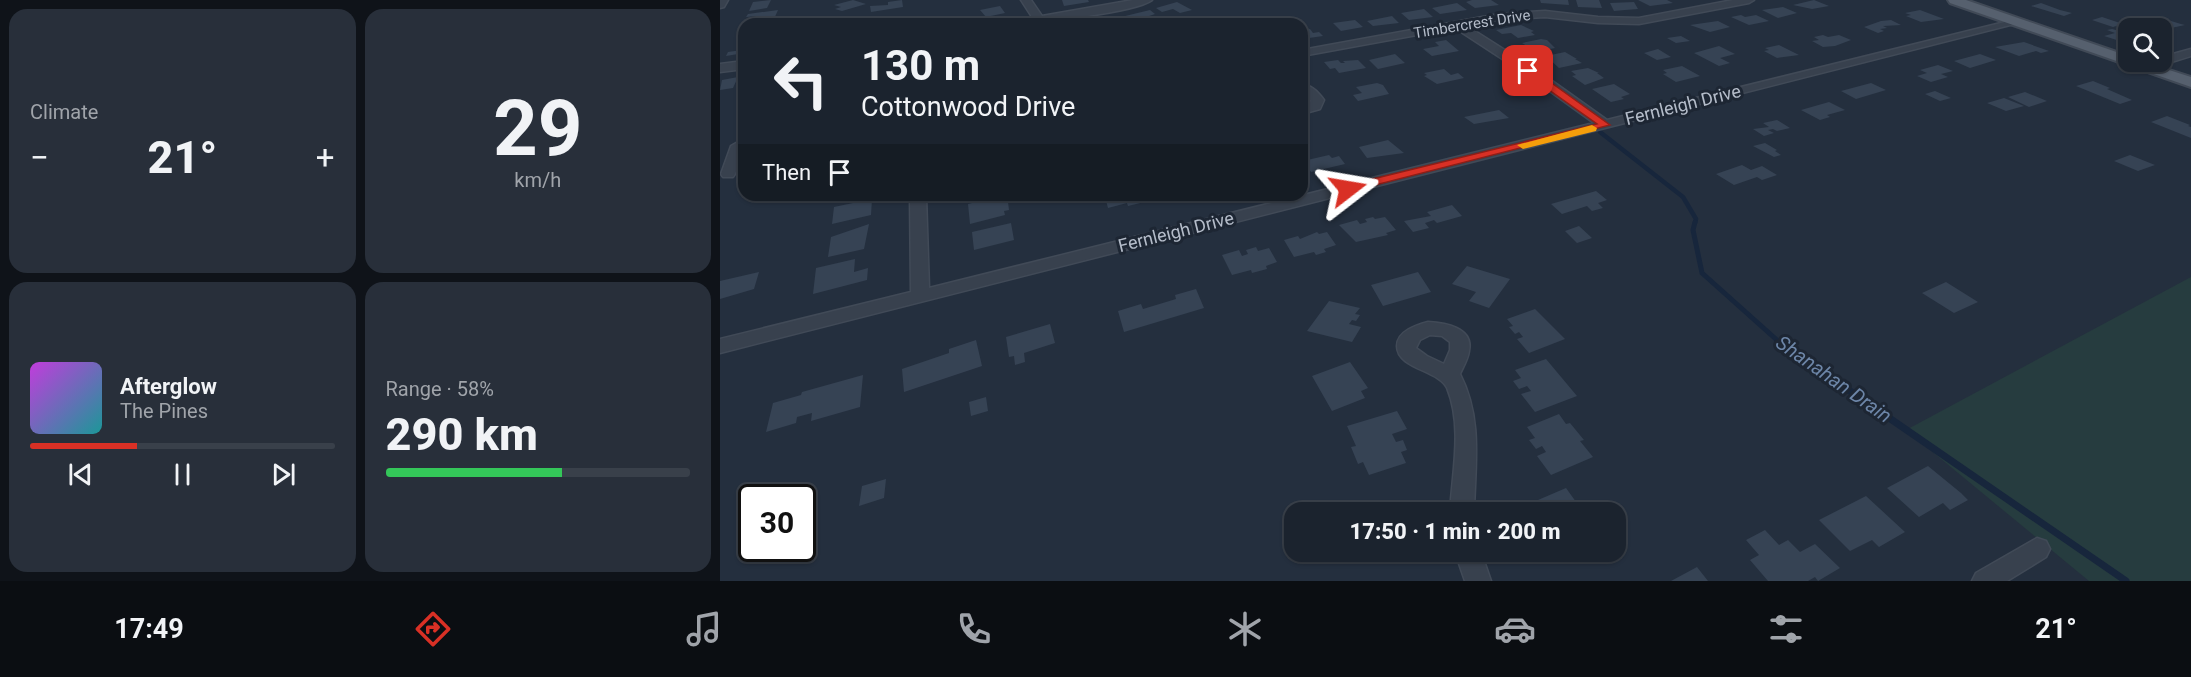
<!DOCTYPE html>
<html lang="en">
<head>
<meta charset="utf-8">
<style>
	body { margin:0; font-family:Roboto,sans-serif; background:#282f3a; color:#f1f3f6; height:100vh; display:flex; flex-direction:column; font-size:22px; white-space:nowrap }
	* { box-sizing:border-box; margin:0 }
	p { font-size:20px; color:#a0a4aa }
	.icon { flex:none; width:33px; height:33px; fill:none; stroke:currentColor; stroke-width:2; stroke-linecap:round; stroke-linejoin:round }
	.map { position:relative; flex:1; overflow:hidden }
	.drawer { display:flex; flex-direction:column; gap:9px; padding:9px; background:#0f1319; width:720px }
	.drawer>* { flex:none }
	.top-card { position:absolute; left:18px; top:18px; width:570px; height:183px; border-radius:18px; box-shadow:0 2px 4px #0004,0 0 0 2px #39404a; background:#1b232e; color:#f1f3f6; overflow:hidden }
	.controls { position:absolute; left:1398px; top:18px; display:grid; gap:12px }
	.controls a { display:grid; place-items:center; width:54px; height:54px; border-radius:12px; background:#1b232e; box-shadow:0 2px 4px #0004,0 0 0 2px #39404a; font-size:30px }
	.speed { position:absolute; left:18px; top:484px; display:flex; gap:12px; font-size:30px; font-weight:700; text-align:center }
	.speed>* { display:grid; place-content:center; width:78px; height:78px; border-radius:50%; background:#1b232e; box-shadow:0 2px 4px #0004,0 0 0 2px #39404a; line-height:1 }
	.speed .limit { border:3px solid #111; border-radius:9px; background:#fff; color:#111 }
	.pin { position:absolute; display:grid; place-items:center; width:51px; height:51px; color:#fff; margin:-26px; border-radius:12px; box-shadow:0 3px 9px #0006 }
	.me { position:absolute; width:66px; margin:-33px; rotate:76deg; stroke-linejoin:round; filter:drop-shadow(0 0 4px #0008) }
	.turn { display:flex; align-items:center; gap:21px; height:126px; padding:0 24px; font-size:27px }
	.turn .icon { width:78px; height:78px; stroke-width:2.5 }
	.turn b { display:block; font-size:42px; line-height:51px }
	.then { display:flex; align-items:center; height:57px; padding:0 24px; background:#0003; gap:12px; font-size:22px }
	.big { font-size:45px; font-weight:800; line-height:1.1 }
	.drawer .card { flex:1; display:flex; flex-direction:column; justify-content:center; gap:9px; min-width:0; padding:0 21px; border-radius:18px; background:#282f3a }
	.drawer .dial { align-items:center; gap:0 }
	.dial b { font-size:78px; line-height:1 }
	.song { display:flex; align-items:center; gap:18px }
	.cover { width:72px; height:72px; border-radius:9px; background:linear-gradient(135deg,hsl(290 70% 55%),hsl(180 70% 35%)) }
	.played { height:6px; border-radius:3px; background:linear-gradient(90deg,#d93025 35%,#39404a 35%) }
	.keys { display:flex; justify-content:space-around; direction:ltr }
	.heat { display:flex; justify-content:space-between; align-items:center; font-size:33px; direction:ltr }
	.charge { height:9px; border-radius:4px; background:linear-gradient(90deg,#34c759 58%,#39404a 0) }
	.drawer .tiles { flex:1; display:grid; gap:9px; grid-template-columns:repeat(2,1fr) }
	.trip { position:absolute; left:564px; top:502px; width:342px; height:60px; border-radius:18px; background:#1b232e; box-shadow:0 2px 4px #0004,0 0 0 2px #39404a; font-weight:800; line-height:60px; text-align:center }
	.dock { display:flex; height:96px; justify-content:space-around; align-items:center; background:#0b0e12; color:#a0a4aa }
	.dock .icon { width:42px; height:42px }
	.dock .selected { color:#d93025 }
	.dock b { font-size:27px; color:#f1f3f6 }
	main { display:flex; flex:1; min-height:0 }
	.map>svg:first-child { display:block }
</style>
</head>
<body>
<main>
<section class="drawer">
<div class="tiles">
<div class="card"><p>Climate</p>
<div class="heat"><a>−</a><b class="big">21°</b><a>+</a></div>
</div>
<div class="card dial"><b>29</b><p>km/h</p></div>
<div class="card">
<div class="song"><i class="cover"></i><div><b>Afterglow</b><p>The Pines</p></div></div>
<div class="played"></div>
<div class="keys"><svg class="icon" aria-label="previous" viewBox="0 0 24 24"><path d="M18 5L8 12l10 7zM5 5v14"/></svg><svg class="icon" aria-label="pause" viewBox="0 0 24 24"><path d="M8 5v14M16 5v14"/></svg><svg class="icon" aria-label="next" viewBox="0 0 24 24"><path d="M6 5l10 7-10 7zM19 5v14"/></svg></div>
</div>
<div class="card"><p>Range · 58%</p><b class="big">290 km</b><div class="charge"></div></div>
</div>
</section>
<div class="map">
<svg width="1471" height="581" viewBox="0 0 1471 581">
	<rect width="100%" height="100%" fill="#242f3e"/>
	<path fill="#263c3f" d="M1471,277V581H1369L1186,430Z"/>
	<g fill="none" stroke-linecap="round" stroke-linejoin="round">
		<path stroke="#17263c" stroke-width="4.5" d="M880,132L963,197L976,219L975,223"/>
		<path stroke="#17263c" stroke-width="5" d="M975,222L973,230L982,273L1058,341L1116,381"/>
		<path stroke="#17263c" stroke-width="7" d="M1114,380L1406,581"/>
	</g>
	<path fill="#364354" d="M51,0L47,8L29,11L33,2Z
		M133,0L146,4L122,11L115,9L121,7L114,5Z
		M182,0L183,7L151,12L150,6L168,5V2Z
		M342,0H368L369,2L344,6Z
		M752,0H771L779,5L755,8L746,2Z
		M820,0H848L849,5L821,3Z
		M856,0H879L882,8L858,7Z
		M918,0H947L953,3L930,6Z
		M1094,0L1109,6L1092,9L1073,5Z
		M457,2L472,10L460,13L453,9L442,12L436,8Z
		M914,2L918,9L905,10L894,11L890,3Z
		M737,3L747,10L720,14L712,8Z
		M1321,3L1340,10L1352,13L1344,16L1311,6Z
		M280,6L285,13L266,17L260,10Z
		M1063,7L1077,13L1058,18L1042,10Z
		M704,9L713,17L689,20L681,13Z
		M58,10L54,19L29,22L36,16L26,17L28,14Z
		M430,10L435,14L409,23L401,17Z
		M1200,10L1224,19L1201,22L1186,16L1191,15L1185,13Z
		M1021,15L1025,17L1036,15L1049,21L1029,25L1011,17Z
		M672,16L679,23L653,26L647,21Z
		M1382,17L1403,24L1393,27L1372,20Z
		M390,18L392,24H363V23Z
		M1441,18L1461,24L1465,25L1442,30L1418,23Z
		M212,19V24H186L185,23Z
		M635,20L643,27L621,31L613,23Z
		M1171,20L1181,25L1163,26L1167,28L1160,29L1164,31L1158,33L1144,27L1161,21Z
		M998,21L1010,27L990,32L970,25Z
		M801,25L814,31L811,32L815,35L798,38L791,33L782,34L776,30Z
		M590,29L593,33L599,32L603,36L582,39V31Z
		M1392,29L1400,31L1408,29V41L1403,42L1384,36L1395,33L1387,30Z
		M1103,35L1108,37L1119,35L1131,40L1115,46L1103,47L1092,41L1099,40L1094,37Z
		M961,36L970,41L956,43L947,38Z
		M821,39L827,40L835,48L816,52L802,43Z
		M726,40L739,51L712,56L703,49L719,46L715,42Z
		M1304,42L1329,51L1321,53L1316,51L1299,56L1275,47Z
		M24,44V53L6,56L8,52L22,50L23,47L17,48L18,45Z
		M1059,45L1079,55L1057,58L1044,51L1049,50L1045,48Z
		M999,46L1015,54L1000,58L1010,63L999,66L974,53Z
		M938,49L951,57L937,60L924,53Z
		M845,52L857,59H855L862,63L839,68L826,56Z
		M675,54L685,63L658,69L649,60Z
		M1260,54L1276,60L1250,68L1234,61Z
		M618,60L621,63H625L623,61L638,60L646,68L619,73L615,68L610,69L604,62Z
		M1218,65L1233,71L1221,74L1228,77L1211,82L1197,76L1207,73L1200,70Z
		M962,66L980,76L956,82L943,74L947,73L943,70Z
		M868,68L879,73H877L884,78L865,85L852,76L856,75L851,71Z
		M724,69L731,75L738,73L744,78L717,84L704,76L707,75L704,73Z
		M18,77L13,88L0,90L2,80Z
		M1373,81L1390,88L1387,89L1412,100L1400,104L1356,86Z
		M657,83L663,85L669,94L638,101L633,95L642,93L636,87Z
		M1151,83L1166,90L1136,99L1121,91Z
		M894,84L910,94L901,97L904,99L891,102L872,89Z
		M1215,91L1231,98L1220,101L1205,94Z
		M1305,92L1327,101L1309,107L1288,97Z
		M1284,98L1304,106L1286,111L1267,103Z
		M1109,102L1125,110L1107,115L1110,117L1100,120L1081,110Z
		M779,110L789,118L754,124L744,117Z
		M1447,116L1470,125L1468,126L1471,127V138L1431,122Z
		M1057,120L1070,128L1057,131L1053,129L1048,130L1054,133L1044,136L1033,129L1049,127L1043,123Z
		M668,140L684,153L647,158L639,147Z
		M1045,143L1057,150L1055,151L1061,155L1054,157L1033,146Z
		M609,155L612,158L619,156L625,164L591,172L583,161Z
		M1410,155L1435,165L1418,171L1394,161Z
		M1022,165L1031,170L1042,166L1057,175L1042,180L1037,177L1014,185L996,174Z
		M876,191L887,200L878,203L883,208L872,211L867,206L842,214L831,204Z
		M394,195H449V196L408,206L407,203L388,208L385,197Z
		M471,195H501V196L474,201Z
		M281,196L282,203L288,202L289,210L284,211L285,215L250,224L248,204Z
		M152,199L151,215L112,224L114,207Z
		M732,205L742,216L717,223L714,220L705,223L709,228L693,232L684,221L711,216L707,212Z
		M653,217L655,219L665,217L676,230L666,233L668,235L636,242L619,225L637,220L640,224L647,222L645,219Z
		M291,223L294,240L254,250L252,232Z
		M149,224L144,249L108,257L111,237Z
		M859,226L872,238L857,243L845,231Z
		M597,232L599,234L607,232L616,245L604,249L606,252L596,255L594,252L574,257L564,240L578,236L580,239Z
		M536,247L538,251L549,248L557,262L546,266L547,269L532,273L531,270L512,275L502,255L519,250L522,256L528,254L526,250Z
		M135,259L134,272L148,268L147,280L93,294L96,268Z
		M747,266L790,279L769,308L749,301L756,292L732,284Z
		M39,272L34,289L0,299V281Z
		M698,272L711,292L663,306L651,285Z
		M1226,282L1258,302L1234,313L1202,293Z
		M476,289L484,308L404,332L398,311L421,304L423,309L456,299L455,295Z
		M609,301L640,308L635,314L640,315L636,321L632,320L629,324L641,327L632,342L587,331Z
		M815,309L845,339L809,353L797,339L803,337L799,332L795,334L789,327L793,326L787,319Z
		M330,324L335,343L304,353L305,362L295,365L294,356L289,357L286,337Z
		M256,340L262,366L184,392L182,369L229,353V349Z
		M826,359L857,396L815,412L801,394L811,391L807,386L799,389L793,381L801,378L795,370Z
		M630,362L648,388L641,391L645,398L612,411L592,376Z
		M143,375L140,407L91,421L92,413L77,417L76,423L46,432L53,403L81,395L82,392Z
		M266,397L268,411L251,416L249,402Z
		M677,411L687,429L672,434L676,442L683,440L687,450L681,452L686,463L649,475L643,462L638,464L631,447L636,446L627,426Z
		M839,414L846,424L850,423L864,440L860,441L873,457L831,475L817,456L826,452L822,446L816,449L809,440L815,438L807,427Z
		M1208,466L1241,493L1248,500L1230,510L1223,503L1199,517L1167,488Z
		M166,479L164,498L139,506L142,486Z
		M846,488L864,513H818L811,503Z
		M1146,496L1185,532L1159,547L1152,540L1130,551L1099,520Z
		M1045,530L1059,545L1068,540L1080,552L1095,544L1120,568L1098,581L1095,577L1088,581H1048L1030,560L1039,555L1026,540Z
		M977,567L988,581H951Z"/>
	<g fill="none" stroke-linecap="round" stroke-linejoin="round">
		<defs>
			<path id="minor" d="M0,0H8L4,7L0,8Z
				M301,0H311L322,16L413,0H432C415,13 310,24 285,24L290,21L312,17Z
				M1013,0H1034L1029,3L919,24L878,23L825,17L779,20L747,26L821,73L887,120L1297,19L1302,22L0,353V339L191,292L190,195H206L209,288L874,123L813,79L735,28L582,56V50L779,14L825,11L878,17L919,18Z
				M1471,49V56L1442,65L1437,62H1442V57Z
				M24,61V69L0,72V64Z
				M582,85C591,84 599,93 604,100L600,109L582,114V106L591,101L582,94Z
				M18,142L23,143L24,149L15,174L13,177H3L1,174L11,146Z
				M708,322C724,323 754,327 749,351C748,359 743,367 740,374C763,419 755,464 754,513H730C732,473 743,427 727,388C719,370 677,369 677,346C677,331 697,325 708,322ZM710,335L722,336L730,342V350L724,364L707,356L696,348L700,340Z
				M1317,538L1326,541L1330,549L1326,557L1287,581H1252L1256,573Z
				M735,552H761L771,581H745Z"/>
			<path id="major" d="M1228,0H1246L1408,56V62H1424L1471,77V87L1230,3Z"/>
		</defs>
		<use href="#minor" stroke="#414a57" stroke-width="3"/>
		<use href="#major" stroke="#414a57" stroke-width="4"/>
		<use href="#minor" fill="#38414e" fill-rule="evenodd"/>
		<use href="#major" fill="#56606e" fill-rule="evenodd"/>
	</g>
	<path fill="#d93025" stroke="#8d1f18" stroke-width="1.5" d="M805,69H812L890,125L628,192L622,189L624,186L877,124L805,73Z"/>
	<path fill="#f59e0b" d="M872,125L877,128L876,131L803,149L797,145Z"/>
	<g text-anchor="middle" stroke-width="6" stroke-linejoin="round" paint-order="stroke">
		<g font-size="15" fill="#b4bcc9" stroke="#1d2633">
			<text transform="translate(752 24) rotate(-9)" y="5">Timbercrest Drive</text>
		</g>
		<g font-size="18" fill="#b4bcc9" stroke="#1d2633">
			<text transform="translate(963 105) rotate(-14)" y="6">Fernleigh Drive</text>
			<text transform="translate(456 232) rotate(-14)" y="6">Fernleigh Drive</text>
		</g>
		<g font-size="20" font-style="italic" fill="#6d86a8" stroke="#1d2633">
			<text transform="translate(1114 379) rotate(35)" y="7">Shanahan Drain</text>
		</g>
	</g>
</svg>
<div class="controls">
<a><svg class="icon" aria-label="search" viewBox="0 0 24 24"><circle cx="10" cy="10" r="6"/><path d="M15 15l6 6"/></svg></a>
</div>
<div class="speed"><div class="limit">30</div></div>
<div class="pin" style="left:808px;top:71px;background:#d93025"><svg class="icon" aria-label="arrive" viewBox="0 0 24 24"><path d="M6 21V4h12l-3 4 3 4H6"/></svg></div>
<svg class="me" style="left:628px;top:189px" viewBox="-20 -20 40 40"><path d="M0-17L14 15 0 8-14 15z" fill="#d93025" stroke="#fff" stroke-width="4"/></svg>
<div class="trip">17:50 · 1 min · 200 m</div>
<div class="top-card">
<div class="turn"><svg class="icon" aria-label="left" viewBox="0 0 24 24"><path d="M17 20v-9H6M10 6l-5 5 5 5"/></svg><div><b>130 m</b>Cottonwood Drive</div></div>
<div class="then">Then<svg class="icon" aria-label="arrive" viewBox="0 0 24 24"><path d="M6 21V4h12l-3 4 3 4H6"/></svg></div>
</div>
</div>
</main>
<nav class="dock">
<b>17:49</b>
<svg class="icon selected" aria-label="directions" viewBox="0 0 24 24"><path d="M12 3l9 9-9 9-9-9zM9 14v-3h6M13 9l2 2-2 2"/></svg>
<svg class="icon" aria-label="music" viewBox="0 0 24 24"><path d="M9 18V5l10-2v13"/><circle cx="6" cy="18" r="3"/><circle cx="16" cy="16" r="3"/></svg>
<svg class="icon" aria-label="phone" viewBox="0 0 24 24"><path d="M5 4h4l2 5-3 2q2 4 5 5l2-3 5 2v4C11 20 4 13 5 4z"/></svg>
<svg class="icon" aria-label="climate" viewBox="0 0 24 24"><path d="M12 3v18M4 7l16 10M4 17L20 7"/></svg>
<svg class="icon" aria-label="car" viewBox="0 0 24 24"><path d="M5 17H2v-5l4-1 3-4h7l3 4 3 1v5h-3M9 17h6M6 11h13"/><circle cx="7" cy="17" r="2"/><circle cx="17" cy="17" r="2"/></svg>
<svg class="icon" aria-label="filters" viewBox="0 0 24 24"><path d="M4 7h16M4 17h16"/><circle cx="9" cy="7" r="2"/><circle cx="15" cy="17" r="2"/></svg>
<b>21°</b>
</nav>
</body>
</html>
